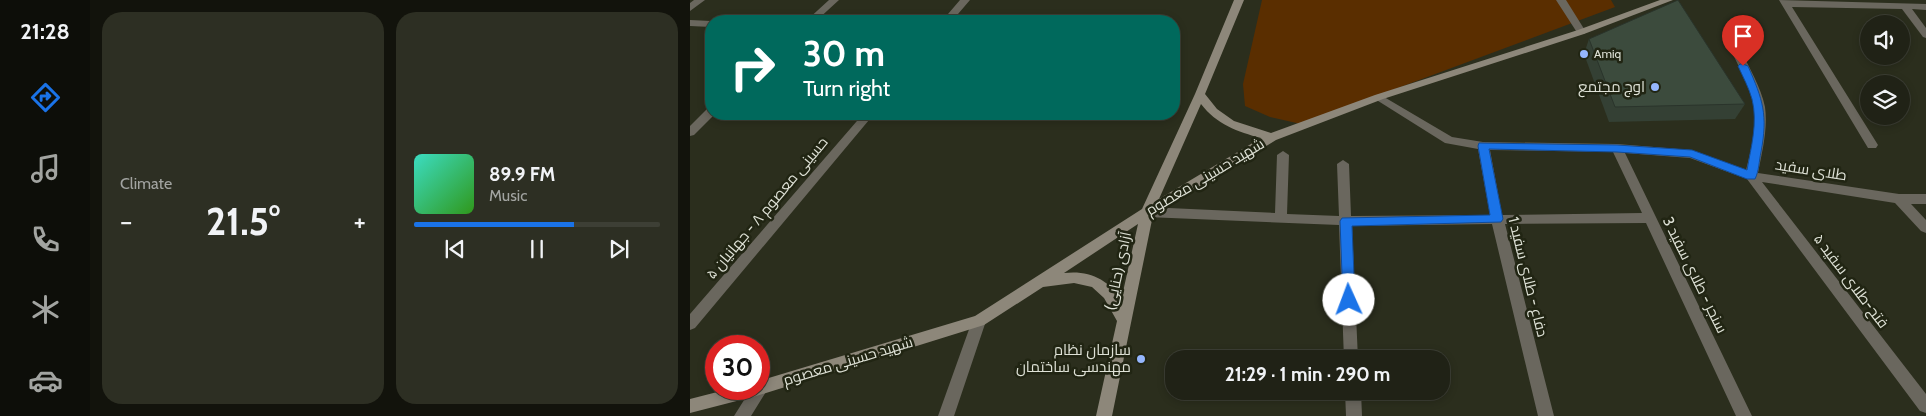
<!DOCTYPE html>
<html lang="en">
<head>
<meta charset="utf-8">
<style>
	body { margin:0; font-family:Cabin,Cairo,sans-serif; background:#2d2f23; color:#f1f3f6; height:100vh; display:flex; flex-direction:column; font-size:19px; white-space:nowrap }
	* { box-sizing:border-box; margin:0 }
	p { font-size:16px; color:#a2a4a1 }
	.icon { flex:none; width:28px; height:28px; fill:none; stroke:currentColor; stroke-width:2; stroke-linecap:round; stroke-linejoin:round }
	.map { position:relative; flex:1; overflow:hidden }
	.panel { display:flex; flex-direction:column; gap:12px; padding:12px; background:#12130c; width:600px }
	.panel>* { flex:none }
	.hud { position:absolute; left:15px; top:15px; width:475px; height:105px; border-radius:20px; box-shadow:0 2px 8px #0003,0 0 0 1px #3d3f35; background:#00695c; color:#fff; overflow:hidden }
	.tools { position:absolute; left:1170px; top:15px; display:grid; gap:10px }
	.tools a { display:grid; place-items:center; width:50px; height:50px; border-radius:50%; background:#202216; box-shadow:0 2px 8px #0003,0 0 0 1px #3d3f35; font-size:25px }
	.speed { position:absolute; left:15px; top:335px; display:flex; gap:10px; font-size:25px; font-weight:700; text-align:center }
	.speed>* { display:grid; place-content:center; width:65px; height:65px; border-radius:50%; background:#202216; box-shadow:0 2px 8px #0003,0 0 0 1px #3d3f35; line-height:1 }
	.speed .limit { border:8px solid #d22; background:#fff; color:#111 }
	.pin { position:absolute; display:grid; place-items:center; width:42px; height:42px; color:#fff; margin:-51px -21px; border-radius:50% 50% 50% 0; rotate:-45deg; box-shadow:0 0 5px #0007 }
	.pin .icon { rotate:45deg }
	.me { position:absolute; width:55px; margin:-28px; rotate:358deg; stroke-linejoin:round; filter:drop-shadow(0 0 4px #0008) }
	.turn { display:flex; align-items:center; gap:18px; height:105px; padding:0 15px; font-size:22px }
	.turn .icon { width:65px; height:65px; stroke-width:2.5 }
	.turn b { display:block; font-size:35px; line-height:42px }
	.big { font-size:38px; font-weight:700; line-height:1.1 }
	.panel .card { flex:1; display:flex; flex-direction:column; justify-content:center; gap:8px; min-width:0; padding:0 18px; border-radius:20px; background:#2d2f23 }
	.song { display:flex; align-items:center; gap:15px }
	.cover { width:60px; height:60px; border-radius:8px; background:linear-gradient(135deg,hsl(170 70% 55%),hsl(110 70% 35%)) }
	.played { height:5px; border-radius:2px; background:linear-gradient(90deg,#1a73e8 65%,#3d3f35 65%) }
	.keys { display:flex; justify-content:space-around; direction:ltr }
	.heat { display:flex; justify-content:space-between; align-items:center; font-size:28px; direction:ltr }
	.panel .tiles { flex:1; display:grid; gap:12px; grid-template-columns:repeat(2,1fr) }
	.trip { position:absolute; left:475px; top:350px; width:285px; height:50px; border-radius:20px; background:#202216; box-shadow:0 2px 8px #0003,0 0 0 1px #3d3f35; font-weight:700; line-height:50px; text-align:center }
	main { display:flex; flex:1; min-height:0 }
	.tabs { display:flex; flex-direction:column; width:90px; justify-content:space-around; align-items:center; background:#0d0e09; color:#a2a4a1 }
	.tabs .icon { width:35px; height:35px }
	.tabs .current { color:#1a73e8 }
	.tabs b { font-size:22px; color:#f1f3f6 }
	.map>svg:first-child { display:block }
</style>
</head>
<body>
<main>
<nav class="tabs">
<b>21:28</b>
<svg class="icon current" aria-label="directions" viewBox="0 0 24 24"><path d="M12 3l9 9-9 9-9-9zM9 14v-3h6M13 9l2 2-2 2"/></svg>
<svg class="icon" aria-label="music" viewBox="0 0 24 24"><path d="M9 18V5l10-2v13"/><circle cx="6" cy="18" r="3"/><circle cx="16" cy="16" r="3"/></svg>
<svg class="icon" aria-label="phone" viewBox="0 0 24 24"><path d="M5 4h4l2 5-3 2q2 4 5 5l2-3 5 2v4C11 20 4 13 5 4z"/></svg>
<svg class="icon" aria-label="climate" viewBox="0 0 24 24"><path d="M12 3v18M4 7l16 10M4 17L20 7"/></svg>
<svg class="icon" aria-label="car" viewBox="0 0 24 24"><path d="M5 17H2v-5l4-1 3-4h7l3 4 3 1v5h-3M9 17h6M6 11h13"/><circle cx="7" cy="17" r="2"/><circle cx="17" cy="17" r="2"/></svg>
</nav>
<section class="panel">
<div class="tiles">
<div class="card"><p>Climate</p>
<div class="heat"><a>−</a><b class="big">21.5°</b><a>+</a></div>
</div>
<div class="card">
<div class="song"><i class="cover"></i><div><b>89.9 FM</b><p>Music</p></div></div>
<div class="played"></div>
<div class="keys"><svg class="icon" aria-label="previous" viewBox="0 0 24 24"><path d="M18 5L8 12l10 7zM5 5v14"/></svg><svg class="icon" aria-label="pause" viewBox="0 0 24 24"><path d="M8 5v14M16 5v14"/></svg><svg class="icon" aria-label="next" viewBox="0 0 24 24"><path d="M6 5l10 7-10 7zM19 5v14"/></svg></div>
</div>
</div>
</section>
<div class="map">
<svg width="1236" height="416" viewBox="0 0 1236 416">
	<rect width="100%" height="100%" fill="#2b2e1d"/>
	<path fill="#5a2e00" d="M572,0H921L925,7L611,124L580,117L555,106L553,84Z"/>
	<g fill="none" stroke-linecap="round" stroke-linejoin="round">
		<path fill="#6a675e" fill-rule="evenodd" d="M4,0H15L0,11V3Z
			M139,0H149L126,21H116Z
			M270,0H280L262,21H252Z
			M866,0H876L896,32L894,34H888Z
			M1089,0L1236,4V10L1222,9L1236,28V38L1233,37L1212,9L1102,7L1188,145L1186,148H1178Z
			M0,20L21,21V27L0,26Z
			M1046,47L1051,50C1059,68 1071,87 1075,107C1078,129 1072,152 1068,173L1209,194H1236V204H1221L1236,220V233L1231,231L1205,203L1072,182L1236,394V413L1230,411L1057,179L1000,158L935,153L1062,416H1046L956,223L815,224L864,416H848L802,224L662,226L668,359H654L649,225L457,217L453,215L451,212L453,209L457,207L585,213L587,155L593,151L599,155L597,214L649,216L647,164L653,160L659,164L661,216L800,215L788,149L755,143L685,99L684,97L689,94L762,137L793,142L927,144L1001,150L1056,170C1061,150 1067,129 1064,108C1061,88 1049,68 1041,50ZM800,150L923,152L952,213L812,215Z
			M17,109H21V114H25L4,135L0,136V126Z
			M173,114H184L5,328L0,330V314Z
			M289,315L294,317L296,321L264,416H248L282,321L284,317Z
			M71,380L76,382L79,387L61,416H44L61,389H69V381Z
			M655,391H671L672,416H656Z"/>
		<path fill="#8d877a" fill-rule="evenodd" d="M544,0H554L515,94L527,109L544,121L581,133L685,95L888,30L970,0H983L894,34L693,99L586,140L463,215L422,416H406L427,321L414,298L402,287L384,283L353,287L294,325L66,396L0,413V399L39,389H69V381L285,316L452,209L505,94ZM511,104C526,124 548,132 571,138L469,199ZM448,224L431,301C419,279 399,270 374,273Z"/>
	</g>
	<path fill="#344034" d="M899,39L1055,104L1045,119L919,122L894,54Z"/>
	<path fill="#3c4b3d" stroke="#2a342b" d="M988,0L1055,104L925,107L899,39Z"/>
	<path fill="#1a73e8" stroke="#114b97" d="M1050,64H1053L1058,66C1073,100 1078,115 1071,152C1069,161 1069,171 1065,179H1057L1000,157L927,152L799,149L813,219L811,222L662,226L665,300L664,304L659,305L654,304L653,300L650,221L652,218L800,215L788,146L789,143L927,145L1002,150L1057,170C1061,147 1068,123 1062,99C1059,88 1053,77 1048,66Z"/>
	<g fill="#95b6fd" stroke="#212513" stroke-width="2">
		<circle cx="894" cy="54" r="5"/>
		<circle cx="965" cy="87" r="5"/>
		<circle cx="451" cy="359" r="5"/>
	</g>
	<g text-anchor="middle" stroke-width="5" stroke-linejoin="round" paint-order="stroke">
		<g font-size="12" fill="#dfe2d7" stroke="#212513" text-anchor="start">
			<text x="904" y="58">Amiq</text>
		</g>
		<g font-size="15" fill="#dfe2d7" stroke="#212513" text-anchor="end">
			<text x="955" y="92">اوج مجتمع</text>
			<text x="441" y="355">سازمان نظام<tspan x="441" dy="17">مهندسی ساختمان</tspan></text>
		</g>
		<g font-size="15" fill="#dfe2d7" stroke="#212513">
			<text transform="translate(1121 170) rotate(9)" y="5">طلای سفید</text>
			<text transform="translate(515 177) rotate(-31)" y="5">شهید حسینی معصوم</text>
			<text transform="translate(77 208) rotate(-50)" y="5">حسینی معصوم ۸ - جهانیان ۵</text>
			<text transform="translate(428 271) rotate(-78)" y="5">آزادی (حنایی)</text>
			<text transform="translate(1005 275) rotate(64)" y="5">سنجر - طلای سفید 3</text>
			<text transform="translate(838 277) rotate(76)" y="5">دفاع - طلای سفید 1</text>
			<text transform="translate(1161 281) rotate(53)" y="5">فتح-طلای سفید ۵</text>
			<text transform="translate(158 361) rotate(-17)" y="5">شهید حسینی معصوم</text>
		</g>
	</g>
</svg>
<div class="tools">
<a><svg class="icon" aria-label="sound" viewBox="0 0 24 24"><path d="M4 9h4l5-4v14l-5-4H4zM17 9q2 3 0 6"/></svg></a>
<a><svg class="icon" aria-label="layers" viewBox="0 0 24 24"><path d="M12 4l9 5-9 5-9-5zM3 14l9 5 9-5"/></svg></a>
</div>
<div class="speed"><div class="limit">30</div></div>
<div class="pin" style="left:1053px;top:66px;background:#d93025"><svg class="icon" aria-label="arrive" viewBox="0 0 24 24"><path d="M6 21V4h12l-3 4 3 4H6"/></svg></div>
<svg class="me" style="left:659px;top:300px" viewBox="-20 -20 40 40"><circle r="19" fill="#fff"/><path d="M0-13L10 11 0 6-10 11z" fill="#1a73e8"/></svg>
<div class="trip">21:29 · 1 min · 290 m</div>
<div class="hud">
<div class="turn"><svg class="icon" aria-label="right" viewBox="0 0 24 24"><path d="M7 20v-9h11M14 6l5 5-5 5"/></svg><div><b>30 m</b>Turn right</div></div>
</div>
</div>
</main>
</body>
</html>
